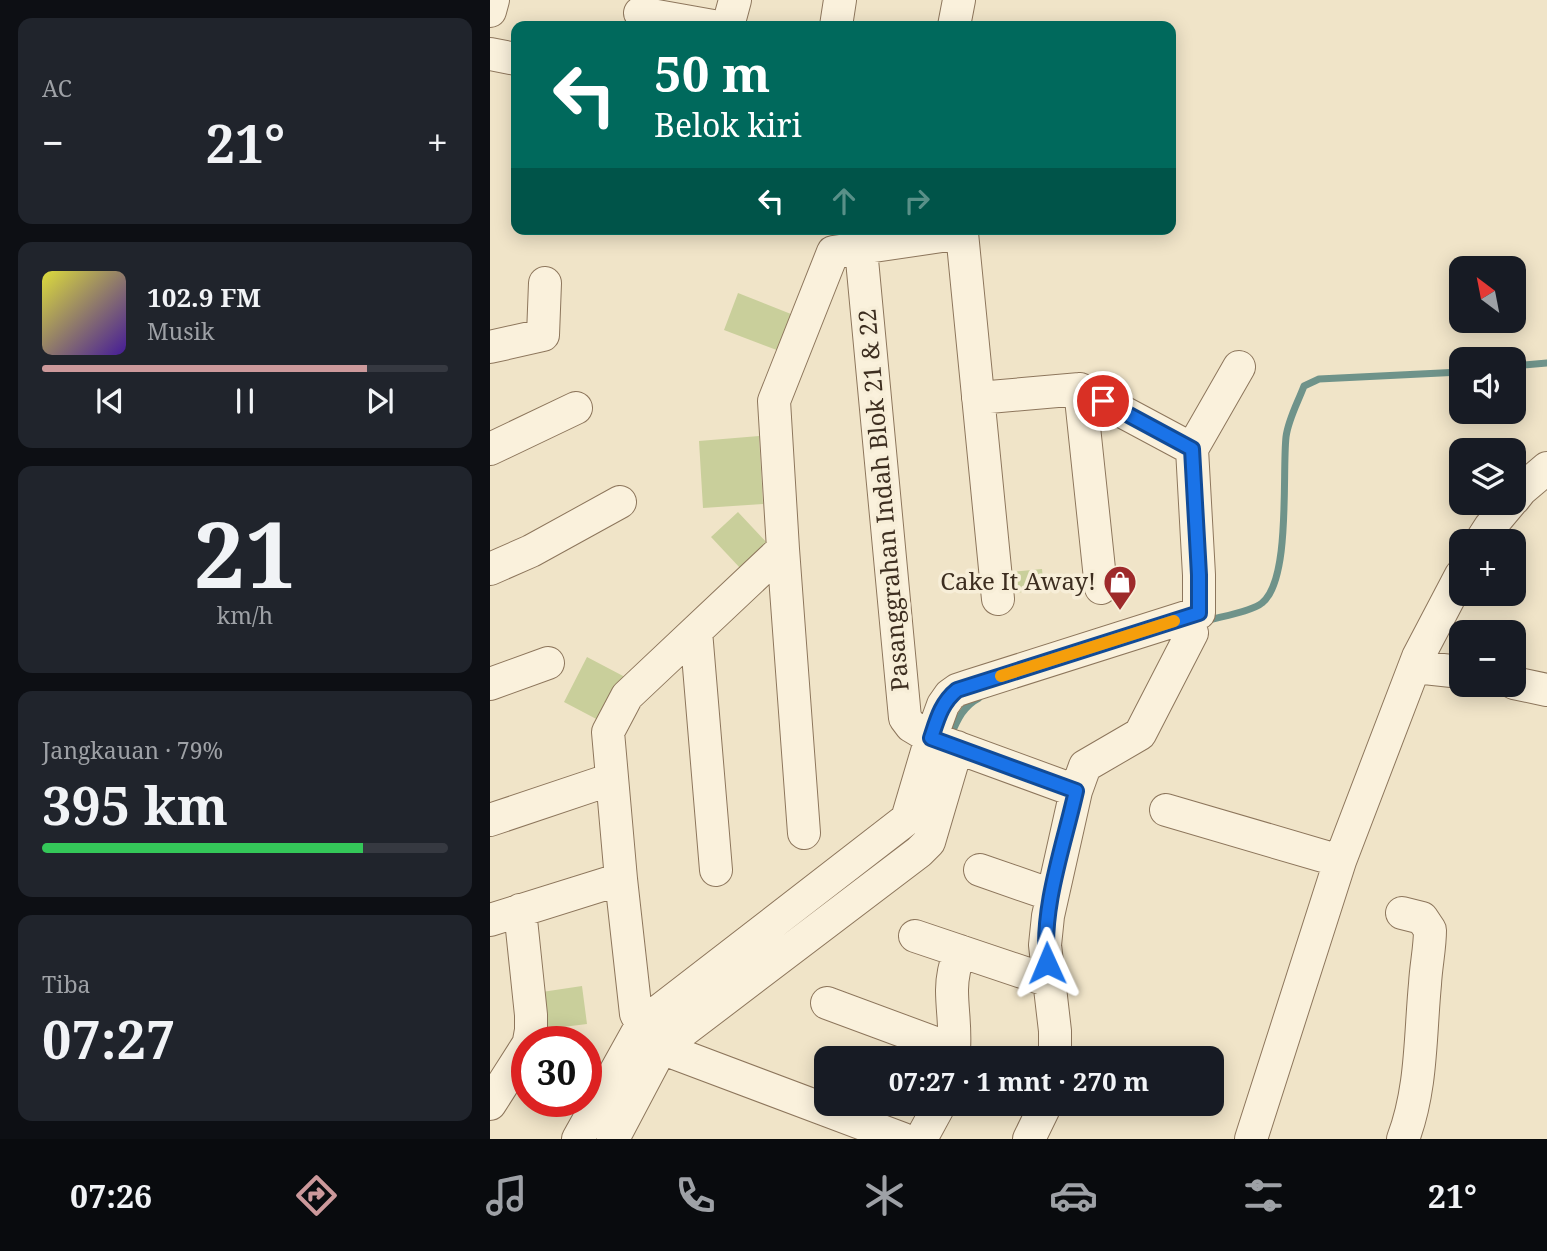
<!DOCTYPE html>
<html lang="id">
<head>
<meta charset="utf-8">
<style>
	body { margin:0; font-family:"Noto Serif",serif; background:#20242c; color:#f1f3f6; height:100vh; display:flex; flex-direction:column; font-size:26px; white-space:nowrap }
	* { box-sizing:border-box; margin:0 }
	p { font-size:23px; color:#9ea1a6 }
	.icon { flex:none; width:38px; height:38px; fill:none; stroke:currentColor; stroke-width:2; stroke-linecap:round; stroke-linejoin:round }
	.map { position:relative; flex:1; overflow:hidden }
	.details { display:flex; flex-direction:column; gap:18px; padding:18px; background:#0d0f14; width:490px }
	.details>* { flex:none }
	.hud { position:absolute; left:21px; top:21px; width:665px; height:214px; border-radius:14px; box-shadow:0 4px 18px #0003; background:#00695c; color:#fff; overflow:hidden }
	.needle { width:46px; rotate:328deg }
	.fabs { position:absolute; left:959px; top:256px; display:grid; gap:14px }
	.fabs a { display:grid; place-items:center; width:77px; height:77px; border-radius:14px; background:#171b24; box-shadow:0 4px 18px #0003; font-size:35px }
	.speed { position:absolute; left:21px; top:1026px; display:flex; gap:14px; font-size:35px; font-weight:700; text-align:center }
	.speed>* { display:grid; place-content:center; width:91px; height:91px; border-radius:50%; background:#171b24; box-shadow:0 4px 18px #0003; line-height:1 }
	.speed .limit { border:10px solid #d22; background:#fff; color:#111 }
	.pin { position:absolute; display:grid; place-items:center; width:60px; height:60px; color:#fff; margin:-30px; border:4px solid #fff; border-radius:50%; box-shadow:0 2px 7px #0007 }
	.me { position:absolute; width:77px; margin:-38px; rotate:359deg; stroke-linejoin:round; filter:drop-shadow(0 0 5px #0008) }
	.turn { display:flex; align-items:center; gap:24px; height:147px; padding:0 28px; font-size:32px }
	.turn .icon { width:91px; height:91px; stroke-width:2.5 }
	.turn b { display:block; font-size:49px; line-height:60px }
	.lanes { display:flex; align-items:center; height:66px; padding:0 28px; background:#0003; justify-content:center; gap:35px; direction:ltr }
	.lanes .off { opacity:.35 }
	.big { font-size:52px; font-weight:700; line-height:1.1 }
	.details .widget { flex:1; display:flex; flex-direction:column; justify-content:center; gap:10px; min-width:0; padding:0 24px; border-radius:14px; background:#20242c }
	.details .dial { align-items:center; gap:0 }
	.dial b { font-size:91px; line-height:1 }
	.song { display:flex; align-items:center; gap:21px }
	.cover { width:84px; height:84px; border-radius:10px; background:linear-gradient(135deg,hsl(60 70% 55%),hsl(260 70% 35%)) }
	.played { height:7px; border-radius:4px; background:linear-gradient(90deg,#cc999b 80%,#363941 80%) }
	.keys { display:flex; justify-content:space-around; direction:ltr }
	.heat { display:flex; justify-content:space-between; align-items:center; font-size:38px; direction:ltr }
	.charge { height:10px; border-radius:5px; background:linear-gradient(90deg,#34c759 79%,#363941 0) }
	.trip { position:absolute; left:324px; top:1046px; width:410px; height:70px; border-radius:14px; background:#171b24; box-shadow:0 4px 18px #0003; font-weight:700; line-height:70px; text-align:center }
	.tab-bar { display:flex; height:112px; justify-content:space-around; align-items:center; background:#090b0e; color:#9ea1a6 }
	.tab-bar .icon { width:49px; height:49px }
	.tab-bar .selected { color:#cc999b }
	.tab-bar b { font-size:32px; color:#f1f3f6 }
	main { display:flex; flex:1; min-height:0 }
	.map>svg:first-child { display:block }
</style>
</head>
<body>
<main>
<section class="details">
<div class="widget"><p>AC</p>
<div class="heat"><a>−</a><b class="big">21°</b><a>+</a></div>
</div>
<div class="widget">
<div class="song"><i class="cover"></i><div><b>102.9 FM</b><p>Musik</p></div></div>
<div class="played"></div>
<div class="keys"><svg class="icon" aria-label="previous" viewBox="0 0 24 24"><path d="M18 5L8 12l10 7zM5 5v14"/></svg><svg class="icon" aria-label="pause" viewBox="0 0 24 24"><path d="M8 5v14M16 5v14"/></svg><svg class="icon" aria-label="next" viewBox="0 0 24 24"><path d="M6 5l10 7-10 7zM19 5v14"/></svg></div>
</div>
<div class="widget dial"><b>21</b><p>km/h</p></div>
<div class="widget"><p>Jangkauan · 79%</p><b class="big">395 km</b><div class="charge"></div></div>
<div class="widget"><p>Tiba</p><b class="big">07:27</b></div>
</section>
<div class="map">
<svg width="1057" height="1139" viewBox="0 0 1057 1139">
	<rect width="100%" height="100%" fill="#f0e4c8"/>
	<path fill="#c9cf9b" d="M248,293L306,316L292,352L234,330Z
		M269,436L273,504L213,508L209,441Z
		M248,512L278,544L251,569L221,537Z
		M552,569L554,590L514,594L512,573Z
		M97,657L135,677L112,722L74,702Z
		M92,986L97,1024L57,1029L52,992Z"/>
	<g fill="none" stroke-linecap="round" stroke-linejoin="round">
		<path stroke="#6f938a" stroke-width="7" d="M1024,366L1057,363
			M716,621C729,617 763,611 772,603C801,580 792,474 796,437C798,420 808,402 814,386L829,379L971,372
			M460,737C467,721 473,706 489,698
			M284,942L420,838L428,830L429,825"/>
		<defs>
			<path id="minor" d="M0,11L3,0
				M150,13L223,26
				M238,26L245,0
				M346,26L350,0
				M464,26L469,0
				M0,54L26,59
				M473,229L472,233L508,599
				M371,249L415,718L421,726L441,738L586,791
				M0,347L53,335L55,283
				M590,389L611,588
				M488,398L590,389L702,449
				M0,449L86,408
				M702,449L749,367
				M1024,499L1031,490L1057,468
				M991,541L1000,527L1021,502
				M0,569L41,551L130,502
				M206,631L226,870
				M925,667L971,672
				M1024,683L1057,690
				M0,684L58,663
				M676,810L850,861
				M0,820L122,779
				M314,833L293,549L284,401L343,252L472,233
				M490,870L562,895
				M30,910L41,1015V1030L39,1041
				M912,913L932,918L940,930C940,948 936,965 935,984C930,1036 932,1089 913,1139
				M0,920L131,879
				M425,936L559,981
				M337,1003L464,1050
				M171,1048L152,1024L146,1014L131,879L118,732L137,696L293,549
				M171,1048L413,1139
				M463,1059C467,1035 462,1013 462,990C462,976 465,964 470,951
				M565,1059V1031L555,945L558,916L586,791L595,766L650,734L702,633
				M0,1104L37,1046
				M88,1139L152,1024L417,819L441,738L453,705L460,695L467,690L479,686L709,613V575L702,449
				M123,1139L171,1048L429,852L439,842L467,747
				M431,1139L450,1104
				M539,1139L556,1104
				M761,1139L850,861L928,657L971,575"/>
		</defs>
		<use href="#minor" stroke="#8d765c" stroke-width="34"/>
		<use href="#minor" stroke="#faf1dc" stroke-width="32"/>
	</g>
	<g fill="none" stroke-linecap="round" stroke-linejoin="round">
		<defs>
			<path id="route" d="M557,963C551,908 574,845 586,791L441,738C447,720 451,703 467,690L709,613V575L702,449L613,401"/>
		</defs>
		<use href="#route" stroke="#114b97" stroke-width="18"/>
		<use href="#route" stroke="#1a73e8" stroke-width="12"/>
		<path stroke="#f59e0b" stroke-width="12" d="M511,676L684,621"/>
	</g>
	<defs>
		<symbol id="shop-pin" viewBox="-11 -11 22 30"><path d="M0 17L-7.5 6A9.5 9.5 0 1 1 7.5 6Z" fill="#9e2a2b" stroke="#f7eed8"/><path d="M-5-2.5h2.3a2.7 3.5 0 0 1 5.4 0H5L5.5 6h-11ZM-1.5-2.5h3a1.5 2.3 0 0 0-3 0Z" fill="#fff"/></symbol>
	</defs>
	<g fill-rule="evenodd">
		<use href="#shop-pin" x="611" y="563" width="38" height="52"/>
	</g>
	<g text-anchor="middle" stroke-width="7" stroke-linejoin="round" paint-order="stroke">
		<g font-size="24" fill="#3d2e20" stroke="#f7eed8">
			<text transform="translate(394 500) rotate(-95)" y="8">Pasanggrahan Indah Blok 21 &amp; 22</text>
		</g>
		<g font-size="24" fill="#3d2e20" stroke="#f7eed8" text-anchor="end">
			<text x="606" y="590">Cake It Away!</text>
		</g>
	</g>
</svg>
<div class="fabs">
<a><svg class="needle" viewBox="-14 -14 28 28"><path d="M0-13l5 13h-10z" fill="#e53935"/><path d="M0 13l5-13h-10z" fill="#9ea1a6"/></svg></a>
<a><svg class="icon" aria-label="sound" viewBox="0 0 24 24"><path d="M4 9h4l5-4v14l-5-4H4zM17 9q2 3 0 6"/></svg></a>
<a><svg class="icon" aria-label="layers" viewBox="0 0 24 24"><path d="M12 4l9 5-9 5-9-5zM3 14l9 5 9-5"/></svg></a>
<a>+</a>
<a>−</a>
</div>
<div class="speed"><div class="limit">30</div></div>
<div class="pin" style="left:613px;top:401px;background:#d93025"><svg class="icon" aria-label="arrive" viewBox="0 0 24 24"><path d="M6 21V4h12l-3 4 3 4H6"/></svg></div>
<svg class="me" style="left:557px;top:963px" viewBox="-20 -20 40 40"><path d="M0-17L14 15 0 8-14 15z" fill="#1a73e8" stroke="#fff" stroke-width="4"/></svg>
<div class="trip">07:27 · 1 mnt · 270 m</div>
<div class="hud">
<div class="turn"><svg class="icon" aria-label="left" viewBox="0 0 24 24"><path d="M17 20v-9H6M10 6l-5 5 5 5"/></svg><div><b>50 m</b>Belok kiri</div></div>
<div class="lanes"><svg class="icon" aria-label="left" viewBox="0 0 24 24"><path d="M17 20v-9H6M10 6l-5 5 5 5"/></svg><svg class="icon off" aria-label="ahead" viewBox="0 0 24 24"><path d="M12 20V5M6 11l6-6 6 6"/></svg><svg class="icon off" aria-label="right" viewBox="0 0 24 24"><path d="M7 20v-9h11M14 6l5 5-5 5"/></svg></div>
</div>
</div>
</main>
<nav class="tab-bar">
<b>07:26</b>
<svg class="icon selected" aria-label="directions" viewBox="0 0 24 24"><path d="M12 3l9 9-9 9-9-9zM9 14v-3h6M13 9l2 2-2 2"/></svg>
<svg class="icon" aria-label="music" viewBox="0 0 24 24"><path d="M9 18V5l10-2v13"/><circle cx="6" cy="18" r="3"/><circle cx="16" cy="16" r="3"/></svg>
<svg class="icon" aria-label="phone" viewBox="0 0 24 24"><path d="M5 4h4l2 5-3 2q2 4 5 5l2-3 5 2v4C11 20 4 13 5 4z"/></svg>
<svg class="icon" aria-label="climate" viewBox="0 0 24 24"><path d="M12 3v18M4 7l16 10M4 17L20 7"/></svg>
<svg class="icon" aria-label="car" viewBox="0 0 24 24"><path d="M5 17H2v-5l4-1 3-4h7l3 4 3 1v5h-3M9 17h6M6 11h13"/><circle cx="7" cy="17" r="2"/><circle cx="17" cy="17" r="2"/></svg>
<svg class="icon" aria-label="filters" viewBox="0 0 24 24"><path d="M4 7h16M4 17h16"/><circle cx="9" cy="7" r="2"/><circle cx="15" cy="17" r="2"/></svg>
<b>21°</b>
</nav>
</body>
</html>
